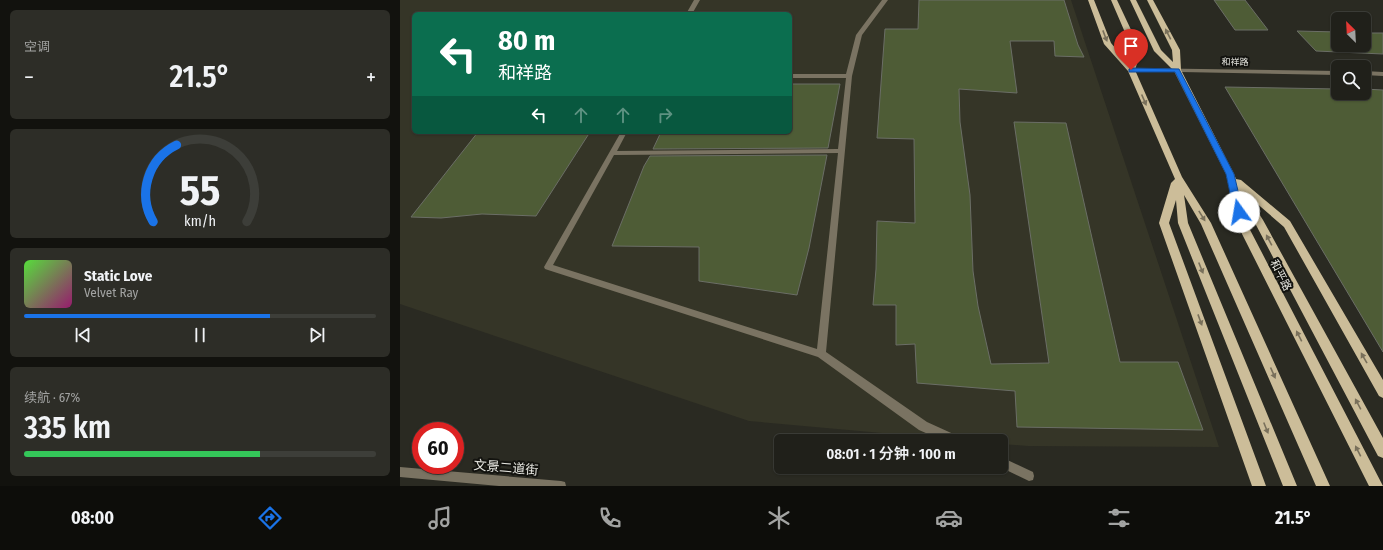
<!DOCTYPE html>
<html lang="zh">
<head>
<meta charset="utf-8">
<style>
	body { margin:0; font-family:"Fira Sans Condensed","Noto Sans SC",sans-serif; background:#2d2d27; color:#f1f3f6; height:100vh; display:flex; flex-direction:column; font-size:15px; white-space:nowrap }
	* { box-sizing:border-box; margin:0 }
	p { font-size:13px; color:#a2a3a2 }
	.icon { flex:none; width:22px; height:22px; fill:none; stroke:currentColor; stroke-width:2; stroke-linecap:round; stroke-linejoin:round }
	.map { position:relative; flex:1; overflow:hidden }
	.side { display:flex; flex-direction:column; gap:10px; padding:10px; background:#12120e; width:400px }
	.side>* { flex:none }
	.banner { position:absolute; left:12px; top:12px; width:380px; height:122px; border-radius:6px; box-shadow:0 1px 3px #0004,0 0 0 1px #3d3e39; background:#0b6e4f; color:#fff; overflow:hidden }
	.needle { width:26px; rotate:336deg }
	.controls { position:absolute; left:931px; top:12px; display:grid; gap:8px }
	.controls a { display:grid; place-items:center; width:40px; height:40px; border-radius:6px; background:#20201a; box-shadow:0 1px 3px #0004,0 0 0 1px #3d3e39; font-size:20px }
	.speed { position:absolute; left:12px; top:422px; display:flex; gap:8px; font-size:20px; font-weight:700; text-align:center }
	.speed>* { display:grid; place-content:center; width:52px; height:52px; border-radius:50%; background:#20201a; box-shadow:0 1px 3px #0004,0 0 0 1px #3d3e39; line-height:1 }
	.speed .limit { border:6px solid #d22; background:#fff; color:#111 }
	.pin { position:absolute; display:grid; place-items:center; width:34px; height:34px; color:#fff; margin:-41px -17px; border-radius:50% 50% 50% 0; rotate:-45deg; box-shadow:0 0 4px #0007 }
	.pin .icon { rotate:45deg }
	.me { position:absolute; width:44px; margin:-22px; rotate:347deg; stroke-linejoin:round; filter:drop-shadow(0 0 3px #0008) }
	.turn { display:flex; align-items:center; gap:14px; height:84px; padding:0 20px; font-size:18px }
	.turn .icon { width:52px; height:52px; stroke-width:2.5 }
	.turn b { display:block; font-size:28px; line-height:34px }
	.lanes { display:flex; align-items:center; height:38px; padding:0 20px; background:#0003; justify-content:center; gap:20px; direction:ltr }
	.lanes .off { opacity:.35 }
	.big { font-size:30px; font-weight:600; line-height:1.1 }
	.side .card { flex:1; display:flex; flex-direction:column; justify-content:center; gap:6px; min-width:0; padding:0 14px; border-radius:6px; background:#2d2d27 }
	.side .dial { align-items:center; gap:0 }
	.dial svg { height:104px; overflow:visible; fill:none; stroke:#3d3e39; stroke-width:7; stroke-linecap:round; text-anchor:middle }
	.dial text { fill:#f1f3f6; stroke:none }
	.song { display:flex; align-items:center; gap:12px }
	.cover { width:48px; height:48px; border-radius:6px; background:linear-gradient(135deg,hsl(110 70% 55%),hsl(320 70% 35%)) }
	.played { height:4px; border-radius:2px; background:linear-gradient(90deg,#1a73e8 70%,#3d3e39 70%) }
	.keys { display:flex; justify-content:space-around; direction:ltr }
	.heat { display:flex; justify-content:space-between; align-items:center; font-size:22px; direction:ltr }
	.charge { height:6px; border-radius:3px; background:linear-gradient(90deg,#34c759 67%,#3d3e39 0) }
	.trip { position:absolute; left:374px; top:434px; width:234px; height:40px; border-radius:6px; background:#20201a; box-shadow:0 1px 3px #0004,0 0 0 1px #3d3e39; font-weight:600; line-height:40px; text-align:center }
	.tabs { display:flex; height:64px; justify-content:space-around; align-items:center; background:#0d0d0a; color:#a2a3a2 }
	.tabs .icon { width:28px; height:28px }
	.tabs .selected { color:#1a73e8 }
	.tabs b { font-size:18px; color:#f1f3f6 }
	main { display:flex; flex:1; min-height:0 }
	.map>svg:first-child { display:block }
</style>
</head>
<body>
<main>
<section class="side">
<div class="card"><p>空调</p>
<div class="heat"><a>−</a><b class="big">21.5°</b><a>+</a></div>
</div>
<div class="card dial"><svg viewBox="0 0 100 80">
<path d="M14 69A42 42 0 1 1 86 69"/>
<path d="M14 69A42 42 0 0 1 32 10" stroke="#1a73e8"/>
<text x="50" y="56" font-size="32" font-weight="700">55</text>
<text x="50" y="72" font-size="11">km/h</text>
</svg></div>
<div class="card">
<div class="song"><i class="cover"></i><div><b>Static Love</b><p>Velvet Ray</p></div></div>
<div class="played"></div>
<div class="keys"><svg class="icon" aria-label="previous" viewBox="0 0 24 24"><path d="M18 5L8 12l10 7zM5 5v14"/></svg><svg class="icon" aria-label="pause" viewBox="0 0 24 24"><path d="M8 5v14M16 5v14"/></svg><svg class="icon" aria-label="next" viewBox="0 0 24 24"><path d="M6 5l10 7-10 7zM19 5v14"/></svg></div>
</div>
<div class="card"><p>续航 · 67%</p><b class="big">335 km</b><div class="charge"></div></div>
</section>
<div class="map">
<svg width="983" height="486" viewBox="0 0 983 486">
	<rect width="100%" height="100%" fill="#2a2a22"/>
	<path fill="#353527" fill-rule="evenodd" d="M0,0H671L819,447L628,446L601,444V441H571L349,421L0,304ZM14,14H390V132H14Z"/>
	<path fill="#4e5c36" stroke="#6b6e66" d="M519,0H664L678,45L684,57L655,56L654,41H610L617,93L559,89L560,122L570,195L573,271L578,306L591,364L649,363L614,122L666,123L720,362H778L803,430L617,427L615,391L517,383L515,344L496,345V305H473L476,269L477,221L515,223L514,139L477,138L485,29H518Z
		M814,0H845L868,30H835Z
		M897,31L938,32V45H964V33H983V54L916,51Z
		M390,84H440L428,148L253,149L261,132H390Z
		M825,87L938,89V93H964V89L983,90V352Z
		M78,132H190L136,216L82,214L41,218L11,217Z
		M427,155L409,248L397,295L299,281V247L212,246L244,166L250,156Z"/>
	<g fill="none" stroke-linecap="round" stroke-linejoin="round">
		<path fill="#7a7362" fill-rule="evenodd" d="M294,0H300L292,14H286Z
			M482,0H488L462,35L452,76L426,352L527,422L560,437L561,441H544L519,430L418,357L148,270L145,269L144,267L221,132H227L217,151L438,149L446,78H390V74H446L456,35ZM438,153L417,349L153,265L214,155Z
			M601,457L633,472L634,476L633,480L629,481L600,467H601Z"/>
		<path fill="#7a7362" fill-rule="evenodd" d="M731,68L938,71V75L729,71L728,70Z
			M964,71L983,72V76L964,75Z
			M0,467L161,481L165,482L166,486H99L0,477Z"/>
		<path fill="#ccbd99" fill-rule="evenodd" d="M688,0H694L711,43L729,64L733,51L711,0H717L741,51L735,70L782,177L811,223L930,486H916L801,224L784,195L788,223L897,486H883L778,223L776,200L769,223L866,486H852L759,223L771,183L775,179L728,71L704,44Z
			M730,0H736L761,50L773,62L772,50L747,0H753L780,50L781,70L834,174L836,179L841,180L890,221L983,380V398L979,396L884,227L847,195L863,220L983,438V458L978,456L856,225L841,200L847,224L983,486H969L837,224L826,174L774,71L754,51Z"/>
	</g>
	<defs><path id="oneway-solid" d="M-6-.8H1V-3.2L6.5 0L1 3.2V.8H-6Z"/></defs>
	<g fill="#79705b">
		<use href="#oneway-solid" transform="translate(768 34) rotate(-117)"/>
		<use href="#oneway-solid" transform="translate(705 36) rotate(69)"/>
		<use href="#oneway-solid" transform="translate(744 100) rotate(67)"/>
		<use href="#oneway-solid" transform="translate(802 216) rotate(58)"/>
		<use href="#oneway-solid" transform="translate(869 240) rotate(-118)"/>
		<use href="#oneway-solid" transform="translate(801 268) rotate(68)"/>
		<use href="#oneway-solid" transform="translate(800 320) rotate(70)"/>
		<use href="#oneway-solid" transform="translate(899 336) rotate(-117)"/>
		<use href="#oneway-solid" transform="translate(964 358) rotate(-120)"/>
		<use href="#oneway-solid" transform="translate(873 373) rotate(66)"/>
		<use href="#oneway-solid" transform="translate(958 404) rotate(-118)"/>
		<use href="#oneway-solid" transform="translate(866 428) rotate(68)"/>
		<use href="#oneway-solid" transform="translate(958 451) rotate(-117)"/>
	</g>
	<path fill="#1a73e8" stroke="#114b97" d="M731,68L779,69L834,174L843,212L842,214L839,215L834,212L826,174L775,72H729V69Z"/>
	<g text-anchor="middle" stroke-width="4" stroke-linejoin="round" paint-order="stroke">
		<g font-size="9" fill="#e8e8e2" stroke="#13130f">
			<text transform="translate(835 62) rotate(1)" y="3">和祥路</text>
		</g>
		<g font-size="11" fill="#e8e8e2" stroke="#13130f">
			<text transform="translate(881 275) rotate(63)" y="4">和平路</text>
		</g>
		<g font-size="13" fill="#e8e8e2" stroke="#13130f">
			<text transform="translate(106 467) rotate(5)" y="5">文景二道街</text>
		</g>
	</g>
</svg>
<div class="controls">
<a><svg class="needle" viewBox="-14 -14 28 28"><path d="M0-13l5 13h-10z" fill="#e53935"/><path d="M0 13l5-13h-10z" fill="#a2a3a2"/></svg></a>
<a><svg class="icon" aria-label="search" viewBox="0 0 24 24"><circle cx="10" cy="10" r="6"/><path d="M15 15l6 6"/></svg></a>
</div>
<div class="speed"><div class="limit">60</div></div>
<div class="pin" style="left:731px;top:70px;background:#d93025"><svg class="icon" aria-label="arrive" viewBox="0 0 24 24"><path d="M6 21V4h12l-3 4 3 4H6"/></svg></div>
<svg class="me" style="left:839px;top:212px" viewBox="-20 -20 40 40"><circle r="19" fill="#fff"/><path d="M0-13L10 11 0 6-10 11z" fill="#1a73e8"/></svg>
<div class="trip">08:01 · 1 分钟 · 100 m</div>
<div class="banner">
<div class="turn"><svg class="icon" aria-label="left" viewBox="0 0 24 24"><path d="M17 20v-9H6M10 6l-5 5 5 5"/></svg><div><b>80 m</b>和祥路</div></div>
<div class="lanes"><svg class="icon" aria-label="left" viewBox="0 0 24 24"><path d="M17 20v-9H6M10 6l-5 5 5 5"/></svg><svg class="icon off" aria-label="ahead" viewBox="0 0 24 24"><path d="M12 20V5M6 11l6-6 6 6"/></svg><svg class="icon off" aria-label="ahead" viewBox="0 0 24 24"><path d="M12 20V5M6 11l6-6 6 6"/></svg><svg class="icon off" aria-label="right" viewBox="0 0 24 24"><path d="M7 20v-9h11M14 6l5 5-5 5"/></svg></div>
</div>
</div>
</main>
<nav class="tabs">
<b>08:00</b>
<svg class="icon selected" aria-label="directions" viewBox="0 0 24 24"><path d="M12 3l9 9-9 9-9-9zM9 14v-3h6M13 9l2 2-2 2"/></svg>
<svg class="icon" aria-label="music" viewBox="0 0 24 24"><path d="M9 18V5l10-2v13"/><circle cx="6" cy="18" r="3"/><circle cx="16" cy="16" r="3"/></svg>
<svg class="icon" aria-label="phone" viewBox="0 0 24 24"><path d="M5 4h4l2 5-3 2q2 4 5 5l2-3 5 2v4C11 20 4 13 5 4z"/></svg>
<svg class="icon" aria-label="climate" viewBox="0 0 24 24"><path d="M12 3v18M4 7l16 10M4 17L20 7"/></svg>
<svg class="icon" aria-label="car" viewBox="0 0 24 24"><path d="M5 17H2v-5l4-1 3-4h7l3 4 3 1v5h-3M9 17h6M6 11h13"/><circle cx="7" cy="17" r="2"/><circle cx="17" cy="17" r="2"/></svg>
<svg class="icon" aria-label="filters" viewBox="0 0 24 24"><path d="M4 7h16M4 17h16"/><circle cx="9" cy="7" r="2"/><circle cx="15" cy="17" r="2"/></svg>
<b>21.5°</b>
</nav>
</body>
</html>
